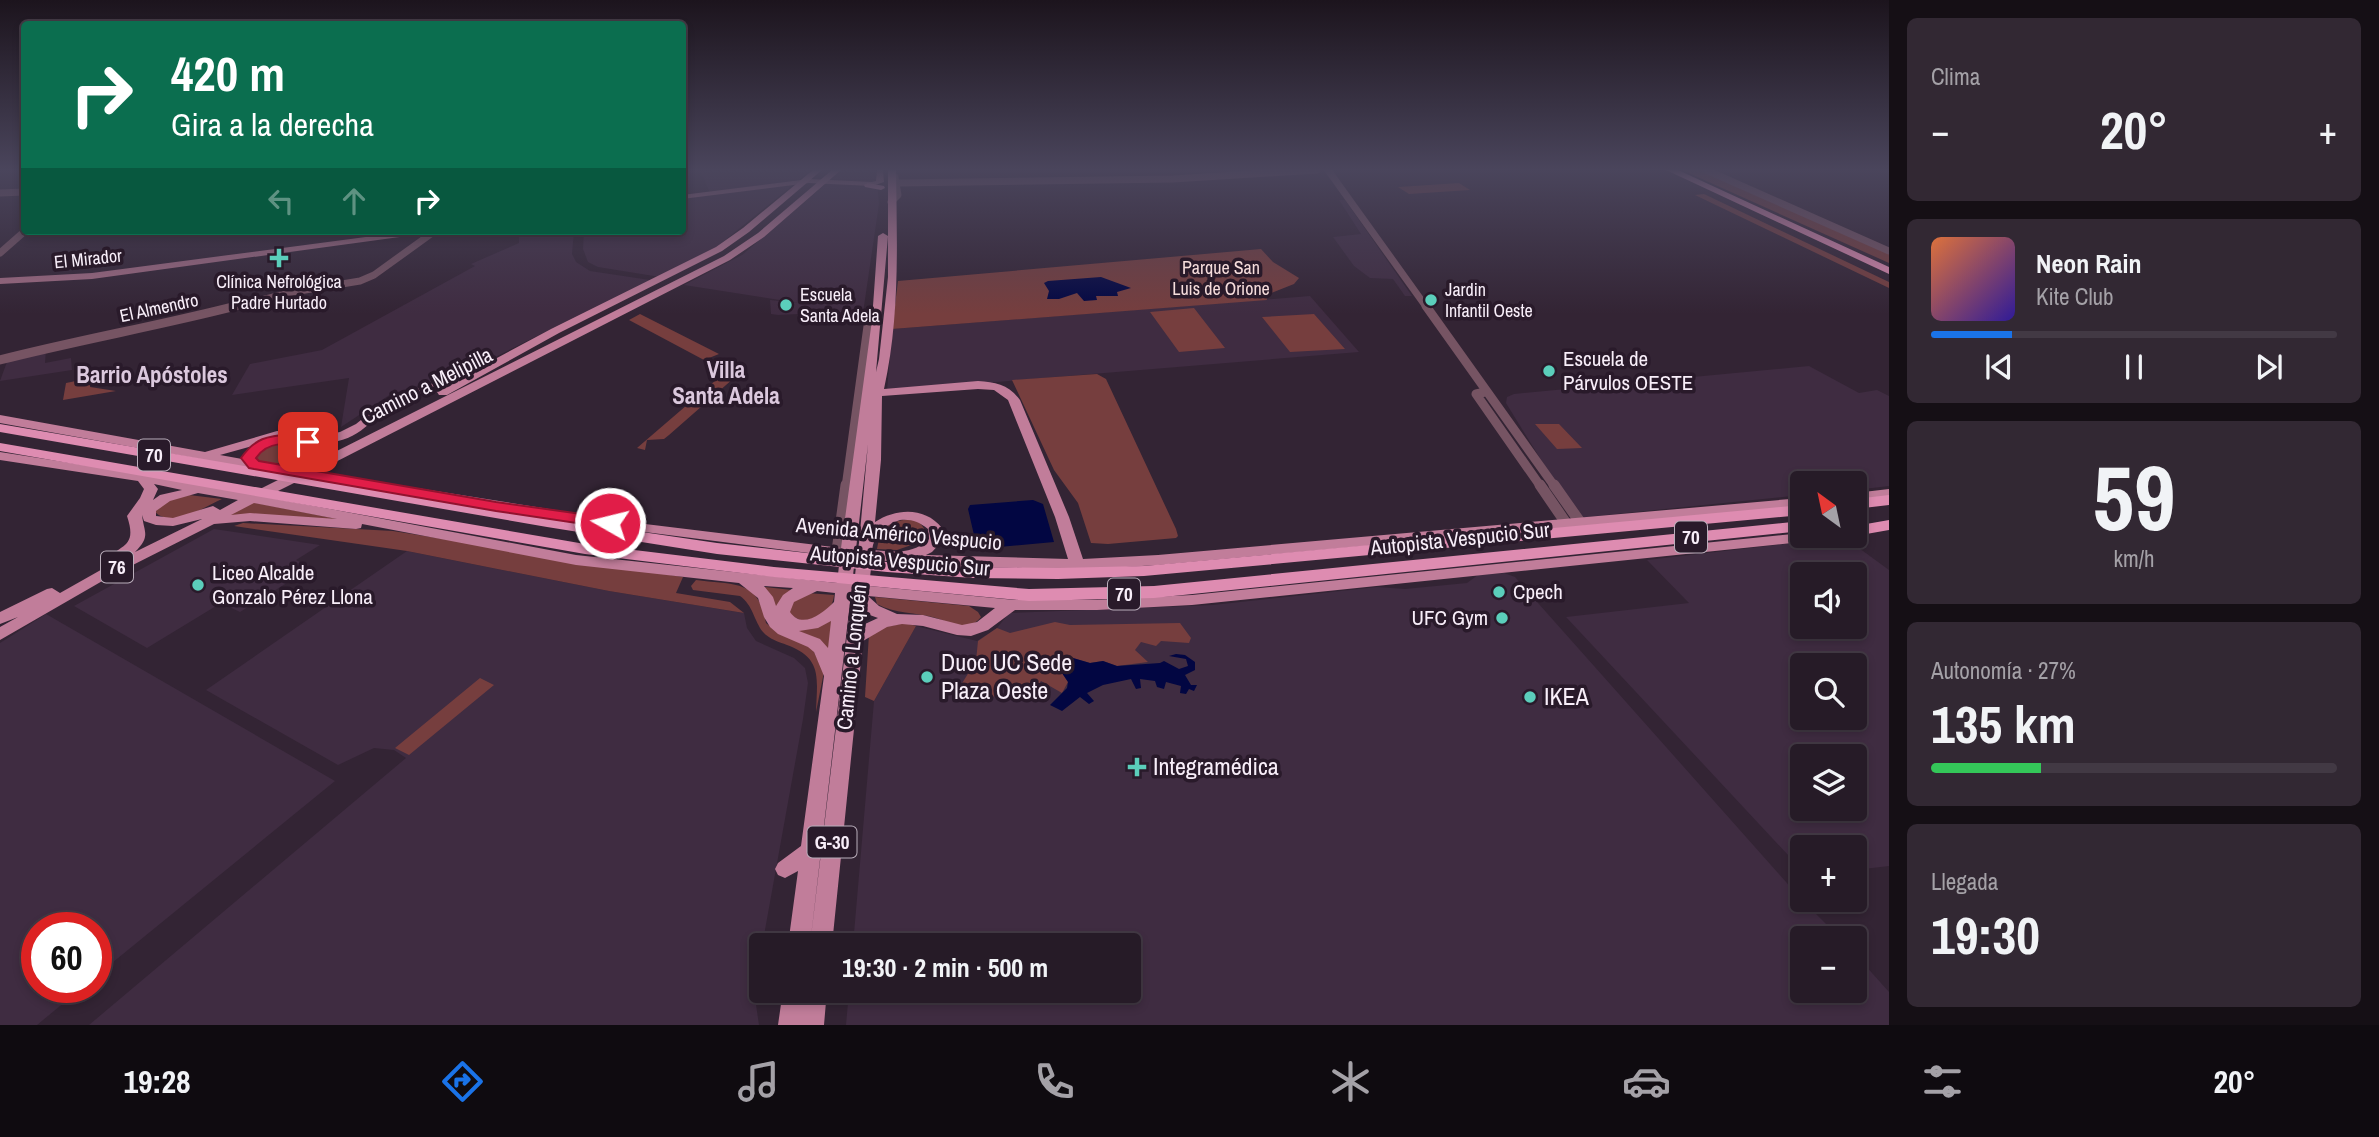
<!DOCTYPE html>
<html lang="es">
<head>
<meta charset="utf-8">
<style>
	body { margin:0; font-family:"Archivo Narrow",sans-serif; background:#322833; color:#f1f3f6; height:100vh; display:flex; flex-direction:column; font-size:26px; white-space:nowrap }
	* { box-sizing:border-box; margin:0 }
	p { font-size:23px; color:#a4a1a7 }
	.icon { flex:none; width:38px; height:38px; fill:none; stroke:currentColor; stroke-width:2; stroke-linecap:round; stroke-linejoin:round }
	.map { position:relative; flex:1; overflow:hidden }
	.side { display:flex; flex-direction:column; gap:18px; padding:18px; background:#150f15; width:490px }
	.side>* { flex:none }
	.hud { position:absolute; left:21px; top:21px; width:665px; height:214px; border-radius:7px; box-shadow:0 4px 10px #0003,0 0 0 2px #423944; background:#0b6e4f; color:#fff; overflow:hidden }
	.needle { width:46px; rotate:327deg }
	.controls { position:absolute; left:1790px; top:471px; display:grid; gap:14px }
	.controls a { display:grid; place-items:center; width:77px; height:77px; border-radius:7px; background:#261b27; box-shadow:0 4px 10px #0003,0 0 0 2px #423944; font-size:35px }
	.speed { position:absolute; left:21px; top:912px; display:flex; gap:14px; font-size:35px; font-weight:700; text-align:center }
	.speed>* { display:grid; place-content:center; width:91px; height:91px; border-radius:50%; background:#261b27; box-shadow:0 4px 10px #0003,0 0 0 2px #423944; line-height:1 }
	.speed .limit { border:10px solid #d22; background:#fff; color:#111 }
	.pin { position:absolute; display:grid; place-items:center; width:60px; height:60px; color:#fff; margin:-30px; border-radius:14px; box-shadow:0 4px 10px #0006 }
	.me { position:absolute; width:77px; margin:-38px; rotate:278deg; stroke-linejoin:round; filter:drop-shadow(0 0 5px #0008) }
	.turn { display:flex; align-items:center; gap:24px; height:147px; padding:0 35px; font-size:32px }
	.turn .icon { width:91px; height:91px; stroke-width:2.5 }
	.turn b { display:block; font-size:49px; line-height:60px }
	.lanes { display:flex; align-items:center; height:66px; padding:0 35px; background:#0003; justify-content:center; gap:35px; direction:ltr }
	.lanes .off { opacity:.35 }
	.big { font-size:52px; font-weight:700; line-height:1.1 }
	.side .tile { flex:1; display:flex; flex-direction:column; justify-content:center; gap:10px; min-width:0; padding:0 24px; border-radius:10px; background:#322833 }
	.side .dial { align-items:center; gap:0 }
	.dial b { font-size:91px; line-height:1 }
	.song { display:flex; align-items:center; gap:21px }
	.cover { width:84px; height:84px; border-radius:10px; background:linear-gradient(135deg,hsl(20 70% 55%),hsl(250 70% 35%)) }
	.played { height:7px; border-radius:4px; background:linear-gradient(90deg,#1a73e8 20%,#423944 20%) }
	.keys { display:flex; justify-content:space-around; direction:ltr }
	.heat { display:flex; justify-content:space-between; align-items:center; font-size:38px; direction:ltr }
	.charge { height:10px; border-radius:5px; background:linear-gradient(90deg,#34c759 27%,#423944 0) }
	.trip { position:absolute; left:749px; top:933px; width:392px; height:70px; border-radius:7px; background:#261b27; box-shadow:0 4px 10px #0003,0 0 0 2px #423944; font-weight:700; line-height:70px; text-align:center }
	.tabs { display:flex; height:112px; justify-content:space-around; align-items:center; background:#0f0b10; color:#a4a1a7 }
	.tabs .icon { width:49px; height:49px }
	.tabs .on { color:#1a73e8 }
	.tabs b { font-size:32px; color:#f1f3f6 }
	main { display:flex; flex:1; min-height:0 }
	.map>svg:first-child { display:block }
</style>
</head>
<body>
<main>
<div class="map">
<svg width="1889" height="1025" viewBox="0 0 1889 1025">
	<rect width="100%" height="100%" fill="#332434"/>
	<path fill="#3f2c41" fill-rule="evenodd" d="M711,170H812L799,180L710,193L701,172Z
		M842,170H876L879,204L863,313L842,310L843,312L778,315L771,314L770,300L799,303L684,285L742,255Z
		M787,184L793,185L713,250L660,277L598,267L588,262L583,249L584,231H682L683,198Z
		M1339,200H1345L1412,296H1405L1393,279L1370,278L1354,266L1333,237L1361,234Z
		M535,231H574L572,254L576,262L590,271L650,280L463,373L391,394L341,427L349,378L232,395L250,364L322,350L475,266L471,264L519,243V233Z
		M1310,296L1359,352L887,391L892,329Z
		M46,349L45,363L71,358L72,370L0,381L8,359Z
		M1809,366L1859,393L1877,390L1889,396V486L1855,490V483H1802V495L1577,518L1506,403L1507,397L1514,394Z
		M214,529L320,545L296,560L311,568L240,612L221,603L147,648L74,606Z
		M1837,538L1848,540L1889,570V866L1855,870V847H1802V870L1566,617L1689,603L1647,560ZM1802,574H1855V626H1802ZM1802,665H1855V718H1802ZM1802,756H1855V808H1802Z
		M407,551L609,591L744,613L747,628L756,641L794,658L805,668L808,683L803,719L754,991L759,1025H89L406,758L394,750L374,748L338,765L206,690Z
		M1504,573L1515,577L1802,900L1840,938H1802V990H1855V954L1889,992V1025H846L849,991L1129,990V945H853L874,701L916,626L977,641L997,628L1009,613L1213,605L1377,587L1405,589L1467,583L1478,575Z
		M46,614L335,781L96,976V928H37V987H83L37,1025H0V643Z"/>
	<path fill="#763e3e" d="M1682,170H1704L1889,253V263Z
		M1459,183L1470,190L1409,194L1398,187Z
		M1704,194L1889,282V288L1695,195Z
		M1261,249L1273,262L1299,278L1294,284L1266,295L1267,300L892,329L898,281Z
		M1194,308L1225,348L1179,352L1150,312Z
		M640,314L719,354L704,360L629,320Z
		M1314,314L1345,349L1290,352L1262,317Z
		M723,374L734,378L669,435L664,439L647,440L645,450L637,448Z
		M1097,374L1106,379L1176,529L1178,536L1176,538L1108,544L1091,543L1078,503L1054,470L1012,380Z
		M91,378L90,387L116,391L63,400L66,383Z
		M1535,424H1559L1582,448L1557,449Z
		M273,444L301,450C290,467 274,464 256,461L255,455L259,449Z
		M189,495L222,499C204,507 173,529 155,512C163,500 176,498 189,495Z
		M252,502L338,519H219Z
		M913,519L920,523L929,535L926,540L897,550L877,549C881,527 891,520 913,519Z
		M243,523L393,531L683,577L676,593L730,602L744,613L609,591L407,551L234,526Z
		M696,580C733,585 759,579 766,623L778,633L812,648L824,672L816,712C817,679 823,658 787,645C779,642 769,639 763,632C754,621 753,605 740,596L693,590L691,586Z
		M765,587L792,590L779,605C777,636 815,629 832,620L828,652C813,636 792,636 779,623C770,612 775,598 763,588Z
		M807,593L834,595C832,614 820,616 804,622L788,614L789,604Z
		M875,597L969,606L978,612L981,617C976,623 970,627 962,626C952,626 944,620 936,618C915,612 895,614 877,604Z
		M1055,622L1070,625L1180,623L1191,638L1189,643L1161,641L1156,646L1141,642L1135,650L1148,662L1117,666L1103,661L1090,663L1073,658L1062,664V673L1068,682L1062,693L1041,681L1032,693L1005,681L991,700L969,695L954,696L976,661L978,641L997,628L1010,633Z
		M905,623L916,626L874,701L865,697L869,634L875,629Z
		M480,678L494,685L409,755L395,748Z"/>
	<path fill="#020642" d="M1101,277L1131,288L1117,292L1118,296H1096L1097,300L1084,301L1077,293L1059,299H1047L1049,291L1044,283L1048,281Z
		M1033,500L1043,504L1054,542L988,548L982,539L974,535L968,509L970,505Z
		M1176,654L1185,655L1195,662V670L1185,675L1191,685H1197L1194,691L1189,689L1186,694L1180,693L1181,686L1166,682L1164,689L1157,687L1155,681L1140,679L1141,688L1136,689L1131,679L1103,685L1087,693L1094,701L1089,704L1080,697L1062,711L1050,705L1067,688L1068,682L1062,673V664L1073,658L1090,663L1103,661L1117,666L1160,663L1164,661L1179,669L1188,666L1186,659L1169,656Z"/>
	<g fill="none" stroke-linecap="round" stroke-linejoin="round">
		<path stroke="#765463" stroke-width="7" d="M1328,170L1427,308
			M1706,170L1889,251
			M898,183L1173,179L1317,170
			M0,193L24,192
			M891,202L898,195L895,177
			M0,253L25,231
			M229,308L293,292L360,281L374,275L435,231"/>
		<path stroke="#765463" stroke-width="9" d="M1426,306L1555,487
			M0,360C78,340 158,326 236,306
			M1485,392L1476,394L1541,487
			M846,487L868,326"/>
		<path stroke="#765463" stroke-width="11" d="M1540,485L1566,523
			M1554,485L1580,522
			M837,551L846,485"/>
		<path fill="#a06b82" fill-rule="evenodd" d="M877,170H883L884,182L872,186L809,183L682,199V195L809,179L872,182L876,181Z
			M411,231H433L429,233L92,279L0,284V278L92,273Z"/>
		<path fill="#c17d9a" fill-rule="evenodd" d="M813,170H822L749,232L722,251L559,333L447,395H439L437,392L442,388C429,392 412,395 400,401C369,417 360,446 317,442L321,447L316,458L305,467L724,256L758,233L832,170H841L764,237L730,260L316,472L637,523L841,548L872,320L878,236L883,233L888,236L876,372L879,359L888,277V170H896C897,244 900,317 884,389L978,381C996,382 1009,385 1020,400L1069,517L1083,559L1158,555L1802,498V506L1158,565L1078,570L962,566L872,560L869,586L1015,600H1097L1192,595L1802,533V536H1828L1821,540L1192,605L1097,610H1015L988,630L971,636L957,635L923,626L902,624L887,627L863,641L832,945H810L852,594H851L810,945H788L798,871L785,878L778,875L775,869L778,863L801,846L824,676L814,652L808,647L778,634L770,627L764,617L758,598L739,583L576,565L362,524L361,528L356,529L250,521L214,524L111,576L0,640V627L18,617L0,624V612L47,589L52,588L60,593L106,567L103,563C120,543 138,549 127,516L140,498L144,489L138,481L0,460V452L142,474L250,494L288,475L0,423V415L205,452L277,431L324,435L340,432L356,424L391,396L447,379L456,380L551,329L716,247L743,228ZM978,389L994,390L1008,400L1055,517L1068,559L926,555L932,552L943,540L942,528C925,507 897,508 875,522L881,460L882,396ZM277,439L293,440L308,448L293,463V468L220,455ZM868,444L859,543L858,549H856ZM304,478L637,531L840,557L837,583L576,555L266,497ZM154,484L182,490L160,495L153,500L158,489ZM198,493L238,500L220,510L213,506L173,518L156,516V511L170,501ZM254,503L337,519L250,513L231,515ZM142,515L144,521L156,525L173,526L202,519L135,552C151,536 144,533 142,515ZM900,520C912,519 919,522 928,529L929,539C912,555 894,552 872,550C874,535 885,525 900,520ZM855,558H857L854,584H852ZM764,586L793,588L783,595L776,606L773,597ZM817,591L835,593L834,602C823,613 802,630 790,612L794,602ZM868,596L995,608L977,622L962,625L923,615L897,614L879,606ZM866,612L867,614L878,618L865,624ZM831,621L828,648L820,639L799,631L818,628Z
			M868,183L884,186L885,188L881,190L865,187L864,185Z
			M1889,489V497L1855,501V493Z
			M783,990H827L824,1025H778Z"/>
		<path fill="#de8cb1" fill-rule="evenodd" d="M1666,170H1678L1889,267V274Z
			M0,424L547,518L717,543L887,562L973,567L1058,568L1144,566L1802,505V515L1144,576L1058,579L973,578L887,572L717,554L547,527L0,432Z
			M0,443L585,544L774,567L1029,589L1154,586L1802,521V531L1154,598L1029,601L774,577L585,554L0,451Z
			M1889,495V505L1855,509V499Z
			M1889,520V530L1855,536H1853L1855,526Z"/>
	</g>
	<linearGradient id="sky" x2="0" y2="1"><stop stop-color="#1c141d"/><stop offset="0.54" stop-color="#4a455c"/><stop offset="1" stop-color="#4a455c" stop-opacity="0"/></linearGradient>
	<rect width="1889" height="314" fill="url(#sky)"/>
	<path fill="#e11d48" stroke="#92132f" stroke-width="2" d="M291,434L313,439L315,442L308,446C289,443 268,440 256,458L259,461L496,502L610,518L618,523L610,528L496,511L254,469L249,468L241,458C255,438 267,436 291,434Z"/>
	<g fill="#5bcebb" stroke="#291a2a" stroke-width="2.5">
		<path d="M275.5 247.5h7v7h7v7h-7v7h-7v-7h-7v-7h7z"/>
		<circle cx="1431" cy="300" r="7"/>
		<circle cx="786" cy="305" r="7"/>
		<circle cx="1549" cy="371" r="7"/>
		<circle cx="198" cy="585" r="7"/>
		<circle cx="1499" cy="592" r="7"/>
		<circle cx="1502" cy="618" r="7"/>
		<circle cx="927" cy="677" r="7"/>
		<circle cx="1530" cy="697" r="7"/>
		<path d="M1133.5 756.5h7v7h7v7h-7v7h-7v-7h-7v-7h7z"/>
	</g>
	<g text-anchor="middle" stroke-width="7" stroke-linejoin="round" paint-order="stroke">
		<g font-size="18" fill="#f8eef9" stroke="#291a2a">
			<text transform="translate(88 259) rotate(-6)" y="6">El Mirador</text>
			<text transform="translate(159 308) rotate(-12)" y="6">El Almendro</text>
		</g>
		<g font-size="18" fill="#f6dddc" stroke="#291a2a">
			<text x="1221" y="274">Parque San<tspan x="1221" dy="21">Luis de Orione</tspan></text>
		</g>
		<g font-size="18" fill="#f8eef9" stroke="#291a2a" text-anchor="start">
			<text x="279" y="288" text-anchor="middle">Clínica Nefrológica<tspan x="279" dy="21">Padre Hurtado</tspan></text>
			<text x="1445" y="296">Jardin<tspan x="1445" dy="21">Infantil Oeste</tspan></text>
			<text x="800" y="301">Escuela<tspan x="800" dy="21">Santa Adela</tspan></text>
		</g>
		<g fill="#291a2a" stroke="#baaebb" stroke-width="2">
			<rect x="138" y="439.5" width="32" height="31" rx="5"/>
			<rect x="1675" y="521.5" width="32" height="31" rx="5"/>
			<rect x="101" y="551.5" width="32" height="31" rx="5"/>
			<rect x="1108" y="578.5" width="32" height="31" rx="5"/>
			<rect x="807.5" y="826.5" width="49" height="31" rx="5"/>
		</g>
		<g font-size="19" font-weight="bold" fill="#f8eef9">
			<text x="154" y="462">70</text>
			<text x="1691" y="544">70</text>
			<text x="117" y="574">76</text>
			<text x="1124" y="601">70</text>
			<text x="832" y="849">G-30</text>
		</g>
		<g font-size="21" fill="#f8eef9" stroke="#291a2a" text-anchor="start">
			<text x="1563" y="366">Escuela de<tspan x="1563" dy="24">Párvulos OESTE</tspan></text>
			<text x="212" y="580">Liceo Alcalde<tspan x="212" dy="24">Gonzalo Pérez Llona</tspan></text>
			<text x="1513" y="599">Cpech</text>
			<text x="1488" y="625" text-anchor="end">UFC Gym</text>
		</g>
		<g font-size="21" fill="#f8eef9" stroke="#291a2a">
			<text transform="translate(427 386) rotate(-27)" y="7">Camino a Melipilla</text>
			<text transform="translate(899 534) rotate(5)" y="7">Avenida Américo Vespucio</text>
			<text transform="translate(1460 539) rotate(-6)" y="7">Autopista Vespucio Sur</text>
			<text transform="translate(900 561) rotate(5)" y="7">Autopista Vespucio Sur</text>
			<text transform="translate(852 657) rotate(-84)" y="7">Camino a Lonquén</text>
		</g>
		<g font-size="23" font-weight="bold" fill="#dbc8dd" stroke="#291a2a">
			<text x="726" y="378">Villa<tspan x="726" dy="26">Santa Adela</tspan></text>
			<text x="152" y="383">Barrio Apóstoles</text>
		</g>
		<g font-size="24" fill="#f8eef9" stroke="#291a2a" text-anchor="start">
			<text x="941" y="671">Duoc UC Sede<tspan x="941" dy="28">Plaza Oeste</tspan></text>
			<text x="1544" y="705">IKEA</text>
			<text x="1153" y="775">Integramédica</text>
		</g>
	</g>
</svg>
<div class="controls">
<a><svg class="needle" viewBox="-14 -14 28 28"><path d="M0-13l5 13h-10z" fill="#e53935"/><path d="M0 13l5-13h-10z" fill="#a4a1a7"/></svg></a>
<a><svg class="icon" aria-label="sound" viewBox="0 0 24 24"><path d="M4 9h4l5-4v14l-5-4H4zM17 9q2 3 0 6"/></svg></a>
<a><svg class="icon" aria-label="search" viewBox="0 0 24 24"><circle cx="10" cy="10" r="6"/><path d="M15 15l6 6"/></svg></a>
<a><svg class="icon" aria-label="layers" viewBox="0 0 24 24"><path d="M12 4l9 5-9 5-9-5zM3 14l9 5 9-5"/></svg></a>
<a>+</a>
<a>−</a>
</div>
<div class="speed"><div class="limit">60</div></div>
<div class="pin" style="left:308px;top:442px;background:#d93025"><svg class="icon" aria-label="arrive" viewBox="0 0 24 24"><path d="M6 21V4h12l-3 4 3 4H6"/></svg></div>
<svg class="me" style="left:610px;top:523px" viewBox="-20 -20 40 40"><circle r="17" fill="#e11d48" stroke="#fff" stroke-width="3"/><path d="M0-11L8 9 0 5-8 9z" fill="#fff"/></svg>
<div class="trip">19:30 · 2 min · 500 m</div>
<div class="hud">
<div class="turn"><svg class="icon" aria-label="right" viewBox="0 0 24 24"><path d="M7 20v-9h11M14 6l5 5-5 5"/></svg><div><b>420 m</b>Gira a la derecha</div></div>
<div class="lanes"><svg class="icon off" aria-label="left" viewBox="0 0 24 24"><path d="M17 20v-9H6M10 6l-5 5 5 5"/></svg><svg class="icon off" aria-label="ahead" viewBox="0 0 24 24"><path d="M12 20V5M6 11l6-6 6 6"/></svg><svg class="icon" aria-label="right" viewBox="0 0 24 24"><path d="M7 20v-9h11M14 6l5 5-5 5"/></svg></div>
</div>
</div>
<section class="side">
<div class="tile"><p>Clima</p>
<div class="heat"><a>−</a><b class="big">20°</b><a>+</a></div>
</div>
<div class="tile">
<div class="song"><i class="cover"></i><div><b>Neon Rain</b><p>Kite Club</p></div></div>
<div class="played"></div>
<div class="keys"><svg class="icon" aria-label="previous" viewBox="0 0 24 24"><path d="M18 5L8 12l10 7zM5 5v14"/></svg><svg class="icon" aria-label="pause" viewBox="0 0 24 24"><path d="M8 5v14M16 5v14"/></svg><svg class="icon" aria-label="next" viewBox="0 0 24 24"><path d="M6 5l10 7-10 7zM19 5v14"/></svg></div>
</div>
<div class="tile dial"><b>59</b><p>km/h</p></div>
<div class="tile"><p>Autonomía · 27%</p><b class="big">135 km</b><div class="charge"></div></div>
<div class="tile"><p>Llegada</p><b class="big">19:30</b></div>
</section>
</main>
<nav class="tabs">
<b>19:28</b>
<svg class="icon on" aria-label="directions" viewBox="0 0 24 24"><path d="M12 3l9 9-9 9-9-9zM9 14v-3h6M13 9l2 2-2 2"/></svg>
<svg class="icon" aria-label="music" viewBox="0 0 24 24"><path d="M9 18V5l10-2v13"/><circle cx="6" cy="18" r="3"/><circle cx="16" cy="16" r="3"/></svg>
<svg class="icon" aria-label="phone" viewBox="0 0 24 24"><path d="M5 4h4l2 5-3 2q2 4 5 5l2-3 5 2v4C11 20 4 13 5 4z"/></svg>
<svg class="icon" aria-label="climate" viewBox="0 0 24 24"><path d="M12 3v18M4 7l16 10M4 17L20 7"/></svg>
<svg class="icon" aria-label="car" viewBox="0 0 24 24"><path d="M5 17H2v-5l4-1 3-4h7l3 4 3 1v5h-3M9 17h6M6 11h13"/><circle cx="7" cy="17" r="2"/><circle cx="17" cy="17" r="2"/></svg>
<svg class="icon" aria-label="filters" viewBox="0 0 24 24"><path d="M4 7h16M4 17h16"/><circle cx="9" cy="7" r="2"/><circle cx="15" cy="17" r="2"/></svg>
<b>20°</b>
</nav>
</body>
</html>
